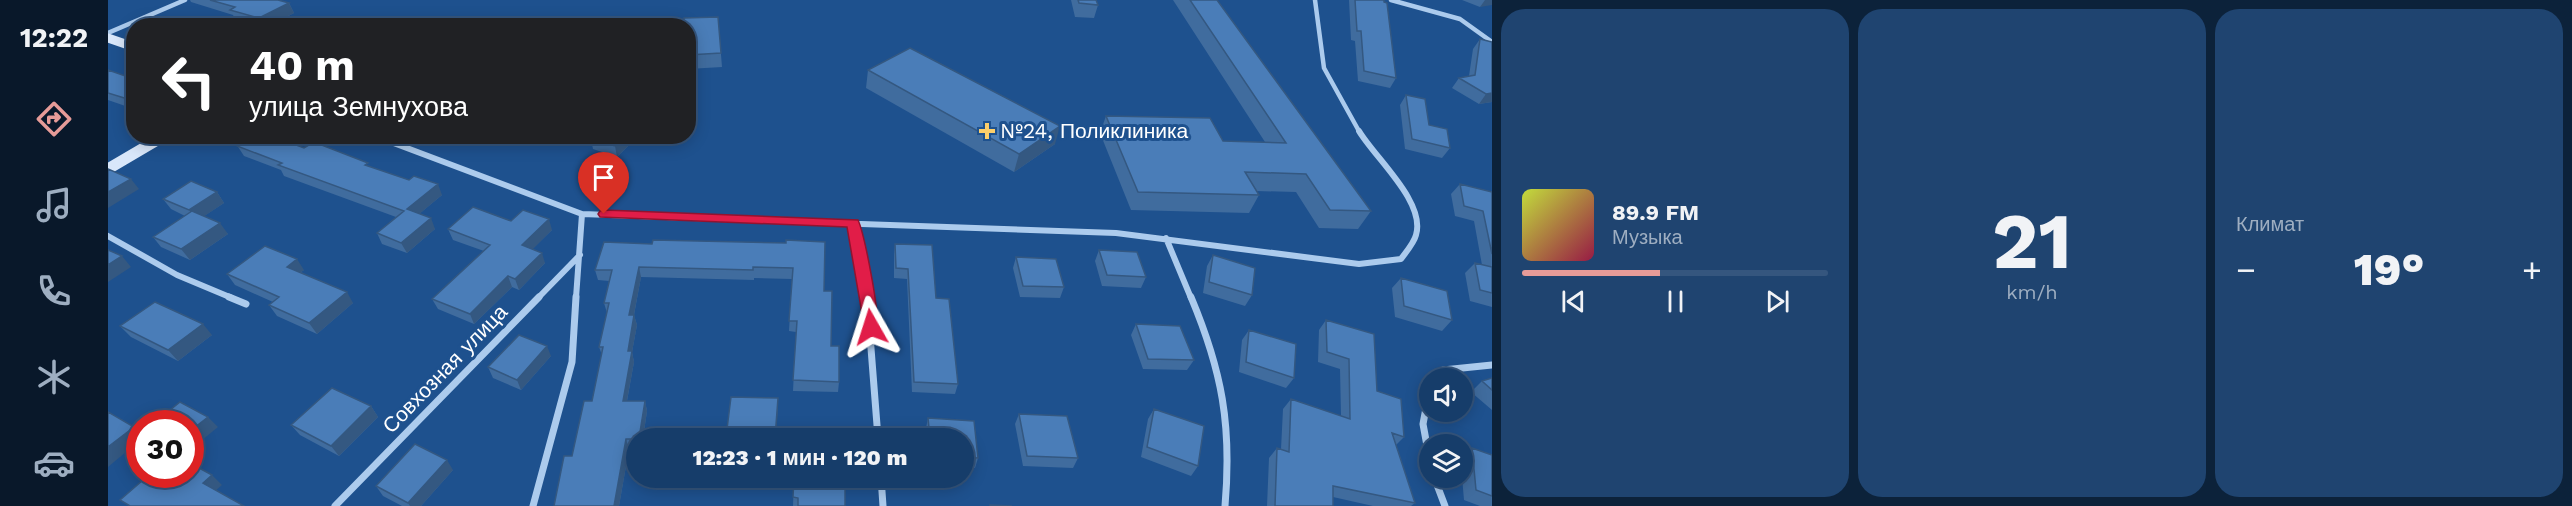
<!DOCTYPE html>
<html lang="ru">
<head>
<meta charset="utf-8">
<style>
	body { margin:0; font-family:"Work Sans",sans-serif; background:#1f4470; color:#f1f3f6; height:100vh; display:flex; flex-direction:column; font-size:22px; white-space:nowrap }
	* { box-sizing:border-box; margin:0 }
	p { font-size:20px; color:#9eaec1 }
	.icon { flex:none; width:33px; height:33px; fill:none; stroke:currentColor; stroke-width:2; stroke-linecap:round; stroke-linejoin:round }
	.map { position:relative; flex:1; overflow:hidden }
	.side { display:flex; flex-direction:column; gap:9px; padding:9px; background:#0c223a; width:1080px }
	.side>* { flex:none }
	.hud { position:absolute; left:18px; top:18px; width:570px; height:126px; border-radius:24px; box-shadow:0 3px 15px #0003,0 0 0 2px #35567e; background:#202124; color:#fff; overflow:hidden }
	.fabs { position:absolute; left:1311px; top:368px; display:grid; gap:12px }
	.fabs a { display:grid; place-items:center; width:54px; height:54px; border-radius:50%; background:#163d6a; box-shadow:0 3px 15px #0003,0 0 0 2px #35567e; font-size:30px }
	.speed { position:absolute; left:18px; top:410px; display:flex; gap:12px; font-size:30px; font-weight:700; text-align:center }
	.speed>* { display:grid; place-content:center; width:78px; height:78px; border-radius:50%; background:#163d6a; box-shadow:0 3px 15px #0003,0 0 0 2px #35567e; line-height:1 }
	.speed .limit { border:9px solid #d22; background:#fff; color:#111 }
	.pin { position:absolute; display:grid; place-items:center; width:51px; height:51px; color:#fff; margin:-62px -26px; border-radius:50% 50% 50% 0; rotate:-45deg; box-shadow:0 0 6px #0007 }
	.pin .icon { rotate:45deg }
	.me { position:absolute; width:66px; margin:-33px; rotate:354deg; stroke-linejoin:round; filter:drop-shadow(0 0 4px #0008) }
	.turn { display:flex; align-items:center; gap:21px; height:126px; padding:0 24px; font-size:27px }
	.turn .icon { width:78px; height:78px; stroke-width:2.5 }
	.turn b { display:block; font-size:42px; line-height:51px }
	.big { font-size:45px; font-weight:800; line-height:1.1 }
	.side .tile { flex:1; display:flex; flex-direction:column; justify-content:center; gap:9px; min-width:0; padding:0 21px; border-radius:24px; background:#1f4470 }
	.side .dial { align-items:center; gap:0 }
	.dial b { font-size:78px; line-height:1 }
	.song { display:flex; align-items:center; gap:18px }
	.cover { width:72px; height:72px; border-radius:9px; background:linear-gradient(135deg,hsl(70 70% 55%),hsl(340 70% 35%)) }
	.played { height:6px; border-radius:3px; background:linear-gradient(90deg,#e69b98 45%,#35567e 45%) }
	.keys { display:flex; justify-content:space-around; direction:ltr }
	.heat { display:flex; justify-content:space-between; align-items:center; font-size:33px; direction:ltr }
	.side .tiles { flex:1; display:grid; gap:9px; grid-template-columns:repeat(3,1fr) }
	.trip { position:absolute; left:518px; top:428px; width:348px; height:60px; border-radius:30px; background:#163d6a; box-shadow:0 3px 15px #0003,0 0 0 2px #35567e; font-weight:800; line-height:60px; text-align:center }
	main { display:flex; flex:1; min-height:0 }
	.menu { display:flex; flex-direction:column; width:108px; justify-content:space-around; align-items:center; background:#09182a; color:#9eaec1 }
	.menu .icon { width:42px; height:42px }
	.menu .current { color:#e69b98 }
	.menu b { font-size:27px; color:#f1f3f6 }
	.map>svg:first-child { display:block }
</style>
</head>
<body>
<main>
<nav class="menu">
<b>12:22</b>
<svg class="icon current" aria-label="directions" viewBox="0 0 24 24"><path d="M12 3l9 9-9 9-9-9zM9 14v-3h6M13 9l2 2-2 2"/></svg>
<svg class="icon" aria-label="music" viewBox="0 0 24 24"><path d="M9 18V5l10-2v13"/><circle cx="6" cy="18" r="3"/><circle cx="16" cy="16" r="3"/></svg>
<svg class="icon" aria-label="phone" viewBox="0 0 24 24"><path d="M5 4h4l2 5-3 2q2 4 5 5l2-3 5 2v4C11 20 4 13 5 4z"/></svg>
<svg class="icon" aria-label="climate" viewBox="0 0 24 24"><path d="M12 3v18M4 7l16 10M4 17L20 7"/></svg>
<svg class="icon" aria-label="car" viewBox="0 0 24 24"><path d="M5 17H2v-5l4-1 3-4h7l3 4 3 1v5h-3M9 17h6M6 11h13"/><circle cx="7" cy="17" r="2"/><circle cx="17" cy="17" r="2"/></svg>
</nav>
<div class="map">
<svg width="1384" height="506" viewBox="0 0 1384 506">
	<rect width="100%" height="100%" fill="#1e518e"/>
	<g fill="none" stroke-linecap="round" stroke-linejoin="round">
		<path stroke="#accbed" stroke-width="4.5" d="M1207,0L1216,68L1252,133
			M1283,0L1352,19L1384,42
			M0,33L77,0"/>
		<path stroke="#accbed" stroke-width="6" d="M267,136L474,214L1008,233L1251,264L1293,259C1298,252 1306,243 1308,235C1318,202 1267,158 1251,131
			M745,223L760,298
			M0,236L69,275L124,298
			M1058,238L1083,298
			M430,298L472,255
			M468,298L474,214"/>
		<path stroke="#accbed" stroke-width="7" d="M121,297L138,304
			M759,297L770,438
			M1083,297C1114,371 1124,425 1117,506
			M1324,378L1335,370L1384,365
			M1322,387L1315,424L1322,462
			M773,477L775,506
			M1326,477L1337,506
			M227,506L431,297
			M425,506L464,362L468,297"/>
		<path stroke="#d9e7fa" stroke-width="9" d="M0,38L26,47"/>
		<path stroke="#d9e7fa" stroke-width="11" d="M0,169L56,136"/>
	</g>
	<path fill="#406c9e" d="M82,0H170L181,3L186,13L161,26H149L127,19L125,15L83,2Z
		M963,0H988L990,5L986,18L967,17Z
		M1065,0H1109L1263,211L1250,229L1211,228L1188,192L1148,191L1151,195L1141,213L1023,210L992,133L998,116L1115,141L1157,142Z
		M1241,0H1276L1288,78L1282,88L1250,81L1247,41L1243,40Z
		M1354,0H1384L1372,7Z
		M610,17L614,67L580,69V26Z
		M1372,39L1384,42V102L1371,104L1344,88L1351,78L1361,76L1365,49Z
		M0,70L26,79V109L0,100Z
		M760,70L947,144L906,172L758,88Z
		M1298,95L1321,125L1342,148L1334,158L1297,149L1292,105Z
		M123,136L196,148L261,166L334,195L311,214L327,229L299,253L274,244L269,233L288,217L176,176L173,170L136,156Z
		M530,136L509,157L485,149L483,139Z
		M1352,184L1384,192V307L1362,301L1357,273L1367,263L1374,265L1366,221L1347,216L1343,194Z
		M109,192L116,203L96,216L120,234L82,260L53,247L45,237L77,216L63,209L55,199Z
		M403,221L444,230L424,249L437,263L411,290L404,287L366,324L330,309L324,299L376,251L345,240L340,229Z
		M678,243L716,291L723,346L731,382L730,392L685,391L688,332L681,331L684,279L646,278V280L533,277L526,315L529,325L524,352L526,362L519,401H537L539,411L535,438H528V449H521L511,506H446L484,401L494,355L491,347L499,313L496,303L501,281L490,280L487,270L544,244Z
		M787,244L828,298L850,384L847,394L804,392L799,279L786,278V254Z
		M991,250L1038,277L1033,288L994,286L987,261Z
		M1105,255L1144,295L1137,306L1095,293L1099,266Z
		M908,257L956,287L952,298L912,297L905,268Z
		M196,270L193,272L245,303L209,334L169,316L161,305L165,302L127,285L119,274Z
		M1293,278L1344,320L1334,331L1287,317L1284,288Z
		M1218,320L1269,391L1296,437L1288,445L1307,503L1303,506H1265L1225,497V506H1159L1161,458L1169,448L1173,449L1175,409L1183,399L1233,416L1232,369L1210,362L1211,330Z
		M1028,324L1086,360L1079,370L1035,369L1023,335Z
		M12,326L104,335L70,361L23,337Z
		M1141,330L1186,378L1178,388L1131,372L1134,340Z
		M443,356L413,390L385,378L380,367Z
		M1384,378V410L1363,392L1374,381Z
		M263,406L270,417L231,456L192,435L183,425Z
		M1046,409L1090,466L1083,476L1033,457L1040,419Z
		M911,414L970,458L965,468L915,466L907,424Z
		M820,418L866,421L870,458L867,468L855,467V438H819L818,428Z
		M1364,448L1384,455V506H1372L1356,500L1354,477V456Z
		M345,470L313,506H294L275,496L268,486Z
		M686,477L737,506H685Z"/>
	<path fill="#345881" d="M1377,0H1384V5L1372,7Z
		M181,3L186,13L161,26H155L151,18Z
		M1384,93V102L1371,104L1378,94Z
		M952,126L947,144L906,172L911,154Z
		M517,136H530L509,157L507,146Z
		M23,179L31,189L0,208V192Z
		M330,184L334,195L304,220L299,209Z
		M109,192L116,203L89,221L81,210Z
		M323,218L327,229L299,253L293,243Z
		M441,219L444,230L418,256L414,245Z
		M112,223L120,234L82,260L73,249Z
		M434,253L437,263L411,290L407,279Z
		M14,256L23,267L0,282V265Z
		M189,259L196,270L186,277L179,267Z
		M531,267L533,277L524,325L521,315Z
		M400,276L404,287L366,324L362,314Z
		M239,292L245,303L209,334L201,323Z
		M526,315L529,325L524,352L526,362L517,411L515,401L520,351Z
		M95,324L104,335L70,361L60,350Z
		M439,346L443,356L413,390L409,380Z
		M670,398V409L668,438H667Z
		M537,401L539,411L535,438H531Z
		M263,406L270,417L231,456L223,446Z
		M100,417L110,427L82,450V431Z
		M26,427L32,432V441L22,443L25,446L0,467V447Z
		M518,439L521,449L511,506H506Z
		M339,460L345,470L313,506H302L300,503Z
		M104,475L114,485L106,492L95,483Z"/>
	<path fill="#4a7db8" stroke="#345881" stroke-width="1.5" d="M102,0H170L181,3L151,18L122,10L127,7Z
		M970,0H988L990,5L971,3Z
		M1082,0H1109L1263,211L1222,210L1198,174L1137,172L1151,195L1030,192L998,116L1102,118L1115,141L1178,143Z
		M1247,0H1276V2L1279,3L1288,78L1256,71L1253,31H1249Z
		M610,17L613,53L580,55V26H576V18Z
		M1372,39L1384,42V93L1378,94L1351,78L1367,75Z
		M802,48L952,126L911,154L760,70Z
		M0,70L26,79V101L0,93Z
		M1298,95L1317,99L1321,125L1339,129L1342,148L1304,139Z
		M123,136H164L196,148L206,142L260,163L257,165L301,180L306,176L330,184L299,209L323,218L293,243L269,233L296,211L170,165L174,163L129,146Z
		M486,136H517L507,146L483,139Z
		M0,169L23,179L0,192Z
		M83,181L109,192L81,210L55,199Z
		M1352,184L1384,192V254L1375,211L1356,206Z
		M365,207L403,221L415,210L441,219L414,245L434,253L407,279L400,276L362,314L324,299L382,245L340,229Z
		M84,211L112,223L73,249L45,237Z
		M545,240L678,243V240L717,242L716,291H724L723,346H731V382L685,380L689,321H681L685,268L645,267V270L531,267L521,315H526L520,351H524L515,401H537L531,438H528V439H518L506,506H446L456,456H464L476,401H484L495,347H491L501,303H496L504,270H487L496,242L544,244Z
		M787,244L824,245L828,298L841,299L850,384L806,382L800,269L788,268Z
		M157,246L189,259L179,267L239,292L201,323L161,305L171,297L119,274Z
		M0,250L14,256L0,265Z
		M991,250L1029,252L1038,277L999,275Z
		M1105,255L1147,268L1144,295L1101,282Z
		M908,257L948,259L956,287L915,286Z
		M1367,263L1384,267V293L1372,290Z
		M1293,278L1339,291L1344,320L1296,306Z
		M47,302L95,324L60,350L12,326Z
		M1218,320L1266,334L1269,391L1293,399L1296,437L1284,433L1307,503L1225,486V506H1167L1169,448L1181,452L1183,399L1242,419L1241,359L1219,352Z
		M1028,324L1072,326L1086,360L1040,359Z
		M1141,330L1188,344L1186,378L1138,362Z
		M411,335L439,346L409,380L380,367Z
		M1384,378V390L1374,381Z
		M224,388L263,406L223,446L183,425Z
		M623,397L670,398L667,438L618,437Z
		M72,402L100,417L82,431V423H46Z
		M1046,409L1096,426L1090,466L1039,447Z
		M0,412L26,427L0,447Z
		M911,414L959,416L970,458L919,456Z
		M820,418L866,421L870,458L855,457V438H822Z
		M32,435V449L22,443Z
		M307,444L339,460L300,503L268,486Z
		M1364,448L1384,455V496L1368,490Z
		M82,463L104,475L95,483L136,506H22L12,500L42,474H82Z
		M686,477H737V506H690V498L685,497Z
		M882,505L904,506H882Z"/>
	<path fill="#e11d48" stroke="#92132f" stroke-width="1.5" d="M496,210L750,220C756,233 774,320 768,331H757L739,227L492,217L490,214L492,211Z"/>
	<path fill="#fccf6b" stroke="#1e518e" stroke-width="2" d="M876 122h6v6h6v6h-6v6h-6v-6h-6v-6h6z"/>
	<g text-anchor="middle" stroke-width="6" stroke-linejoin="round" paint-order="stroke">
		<g font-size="21" fill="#fff" stroke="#1e518e" text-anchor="start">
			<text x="892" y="138">№24, Поликлиника</text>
		</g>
		<g font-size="21" fill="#fff" stroke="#1e518e">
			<text transform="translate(337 369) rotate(-46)" y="7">Совхозная улица</text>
		</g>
	</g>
</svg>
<div class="fabs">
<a><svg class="icon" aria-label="sound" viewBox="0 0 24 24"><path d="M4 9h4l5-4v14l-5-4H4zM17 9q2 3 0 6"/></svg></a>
<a><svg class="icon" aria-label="layers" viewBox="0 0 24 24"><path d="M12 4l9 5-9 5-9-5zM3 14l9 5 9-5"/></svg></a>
</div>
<div class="speed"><div class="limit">30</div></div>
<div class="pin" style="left:496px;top:214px;background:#d93025"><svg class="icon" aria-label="arrive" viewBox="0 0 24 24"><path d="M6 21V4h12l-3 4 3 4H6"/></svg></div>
<svg class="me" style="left:763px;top:327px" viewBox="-20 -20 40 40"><path d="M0-17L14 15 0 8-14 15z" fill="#e11d48" stroke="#fff" stroke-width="4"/></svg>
<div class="trip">12:23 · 1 мин · 120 m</div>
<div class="hud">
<div class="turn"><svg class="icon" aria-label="left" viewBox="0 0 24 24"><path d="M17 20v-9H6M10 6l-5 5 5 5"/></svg><div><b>40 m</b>улица Земнухова</div></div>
</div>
</div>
<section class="side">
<div class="tiles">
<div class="tile">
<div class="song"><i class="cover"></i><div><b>89.9 FM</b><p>Музыка</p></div></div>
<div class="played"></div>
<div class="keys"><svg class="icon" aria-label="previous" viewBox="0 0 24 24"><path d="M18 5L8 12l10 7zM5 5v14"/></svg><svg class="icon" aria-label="pause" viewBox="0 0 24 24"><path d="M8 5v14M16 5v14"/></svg><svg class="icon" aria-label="next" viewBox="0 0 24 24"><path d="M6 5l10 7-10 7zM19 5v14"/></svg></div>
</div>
<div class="tile dial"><b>21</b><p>km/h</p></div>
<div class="tile"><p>Климат</p>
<div class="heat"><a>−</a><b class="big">19°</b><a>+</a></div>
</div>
</div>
</section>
</main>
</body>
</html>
